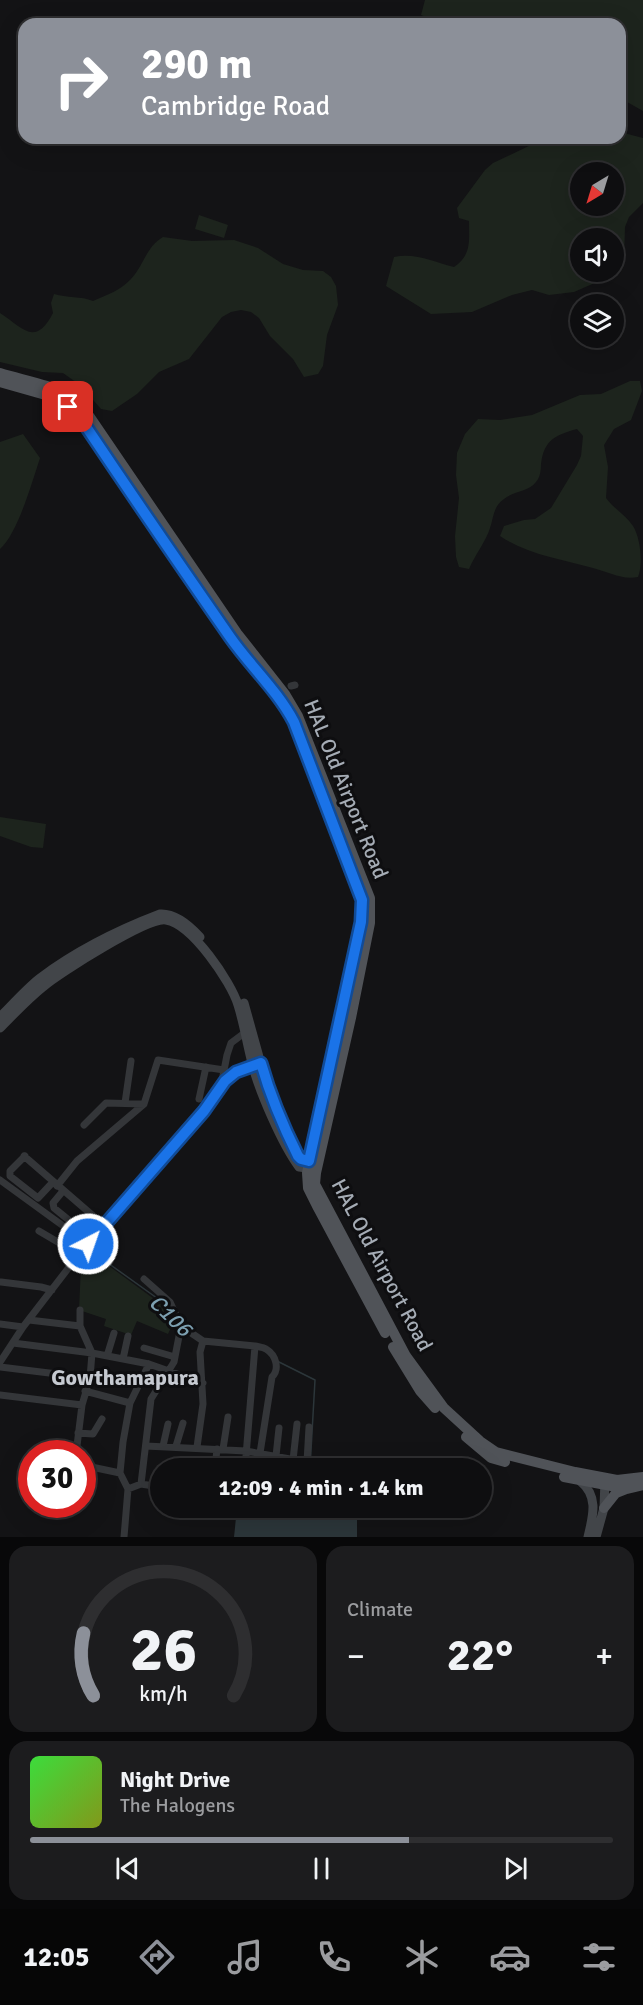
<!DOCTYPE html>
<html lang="en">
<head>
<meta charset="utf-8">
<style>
	body { margin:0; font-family:Signika,sans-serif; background:#1c1c1e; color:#f1f3f6; height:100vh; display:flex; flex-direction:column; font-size:22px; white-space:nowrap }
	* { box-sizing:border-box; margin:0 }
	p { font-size:20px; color:#9b9c9f }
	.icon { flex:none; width:33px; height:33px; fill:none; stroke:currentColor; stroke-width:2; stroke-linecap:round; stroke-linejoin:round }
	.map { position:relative; height:1537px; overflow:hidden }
	.drawer { display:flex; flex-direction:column; gap:9px; padding:9px; background:#080809; flex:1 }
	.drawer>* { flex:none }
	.banner { position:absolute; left:18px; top:18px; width:608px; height:126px; border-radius:18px; box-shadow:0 6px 24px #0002,0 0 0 2px #2e2e30; background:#8c9099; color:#fff; overflow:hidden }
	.needle { width:39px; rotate:218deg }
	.controls { position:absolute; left:570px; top:162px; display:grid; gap:12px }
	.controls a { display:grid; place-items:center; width:54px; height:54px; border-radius:50%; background:#0e0e10; box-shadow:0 6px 24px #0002,0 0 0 2px #2e2e30; font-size:30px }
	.speed { position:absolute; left:18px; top:1440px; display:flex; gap:12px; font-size:30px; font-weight:700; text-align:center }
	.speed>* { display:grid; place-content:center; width:78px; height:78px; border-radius:50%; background:#0e0e10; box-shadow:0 6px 24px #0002,0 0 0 2px #2e2e30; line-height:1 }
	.speed .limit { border:9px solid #d22; background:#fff; color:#111 }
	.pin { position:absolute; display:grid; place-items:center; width:51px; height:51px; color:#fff; margin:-26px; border-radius:12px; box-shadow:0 3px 9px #0006 }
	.me { position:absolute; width:66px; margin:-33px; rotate:41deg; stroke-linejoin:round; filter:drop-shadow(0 0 4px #0008) }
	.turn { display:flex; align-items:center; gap:21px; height:126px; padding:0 24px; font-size:27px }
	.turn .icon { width:78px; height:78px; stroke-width:2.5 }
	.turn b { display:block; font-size:42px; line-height:51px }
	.big { font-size:45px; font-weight:700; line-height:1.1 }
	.drawer .widget { flex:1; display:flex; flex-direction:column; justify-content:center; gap:9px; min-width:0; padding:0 21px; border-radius:18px; background:#1c1c1e }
	.drawer .dial { align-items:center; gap:0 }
	.dial svg { height:156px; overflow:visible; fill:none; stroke:#2e2e30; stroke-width:7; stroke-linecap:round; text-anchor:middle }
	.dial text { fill:#f1f3f6; stroke:none }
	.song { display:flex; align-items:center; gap:18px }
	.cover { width:72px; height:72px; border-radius:9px; background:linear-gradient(135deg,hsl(120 70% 55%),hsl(70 70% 35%)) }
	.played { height:6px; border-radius:3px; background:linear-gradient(90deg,#8c9099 65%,#2e2e30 65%) }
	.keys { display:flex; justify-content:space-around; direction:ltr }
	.heat { display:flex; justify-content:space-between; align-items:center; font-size:33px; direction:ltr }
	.drawer .tiles { flex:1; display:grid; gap:9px; grid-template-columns:1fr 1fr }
	.widget:last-child { grid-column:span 2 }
	.trip { position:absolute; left:150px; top:1458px; width:342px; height:60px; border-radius:30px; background:#0e0e10; box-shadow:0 6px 24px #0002,0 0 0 2px #2e2e30; font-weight:700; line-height:60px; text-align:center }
	.tabs { display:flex; height:96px; justify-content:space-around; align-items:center; background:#060606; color:#9b9c9f }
	.tabs .icon { width:42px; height:42px }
	.tabs .selected { color:#8c9099 }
	.tabs b { font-size:27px; color:#f1f3f6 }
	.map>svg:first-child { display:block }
</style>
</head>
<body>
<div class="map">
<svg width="643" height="1537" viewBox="0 0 643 1537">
	<rect width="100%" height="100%" fill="#131315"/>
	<path fill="#1d241d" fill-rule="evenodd" d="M425,0H643V111L620,98V24H444L421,15Z
		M620,132L643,138V203L629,217L625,227L624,259L620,268L613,275L574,292L549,295L532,290L512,295L472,312L431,314L386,286L394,257C414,252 435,262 454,267C472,255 469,240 469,221L459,218L457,208L485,170L493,163L533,144L551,138H620ZM580,172H614V206H580ZM580,238H614V272H580Z
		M199,215L228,225L224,238L195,229Z
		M163,237L192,241L234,240L258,248L283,264L303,270L323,271L331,277L336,286L338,305L327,335L323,366L318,374L304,377L293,359L270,336L259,318L251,312L241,310L231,312L222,317L189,359L159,372L137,394L112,411L101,409L80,385L63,373L42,372L0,362V313C22,327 35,348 53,313L51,303L54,294C67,298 81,296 93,301C107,295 121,290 131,279C144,265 146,247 163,237Z
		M630,381H640L642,391L631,420L614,429L604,445L608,467L606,498C614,509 626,515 633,526C641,539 643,565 638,577C621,580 609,572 593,568C562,559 528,555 500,536L504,526L524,520L535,519L551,508L577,465L581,456L583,436L577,429C555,435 544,440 541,464C541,470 540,478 536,482C528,492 513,491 504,499C493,507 494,516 490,528C486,541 475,555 469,569L459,567L456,557L455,536L459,498L456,475L457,453L465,434L478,419L500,420L532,415L580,395L601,394Z
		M23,434L40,458C32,482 18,533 0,549V442Z
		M0,817L46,824L43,848L31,847L0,836Z
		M90,1252L169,1310L173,1323L168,1334L137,1321L131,1335L104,1326L106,1319L79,1310L81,1266Z"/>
	<path fill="#2c363a" d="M237,1508H357V1537H234Z"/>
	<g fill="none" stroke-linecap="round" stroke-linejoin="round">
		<path stroke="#2c363a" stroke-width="1.5" d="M87,1248L168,1306
			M172,1314L177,1325
			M277,1361L315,1380L310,1468"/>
		<path stroke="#343639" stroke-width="7" d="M291,686L295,685
			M221,1086L227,1055L231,1043L247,1031
			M199,1099L206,1067
			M125,1103L131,1061
			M84,1125L106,1103L144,1104
			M24,1156L99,1221
			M25,1156L10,1171V1176L38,1198L53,1182
			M0,1180L88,1244
			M57,1186L77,1161L144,1104L158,1060L224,1070
			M63,1191L53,1203L54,1208L81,1230L94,1217
			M39,1231L73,1251
			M1,1282L41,1287L52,1290
			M29,1320L80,1326L92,1353L90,1378L82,1405L76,1454
			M0,1324L23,1327
			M80,1326V1310
			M181,1326L203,1341L255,1346L245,1468
			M13,1343L92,1353L149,1364L203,1383
			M255,1346C259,1347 263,1347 266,1349C276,1355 280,1369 272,1377L260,1453
			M144,1348L175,1357
			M107,1356L114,1333
			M123,1359L128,1336
			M0,1362L23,1327L80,1253L204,1111L225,1081L236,1072L256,1064
			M0,1367L90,1378
			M85,1391L130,1403
			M0,1395L82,1405
			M78,1433L93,1434L102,1419
			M146,1446L246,1451L307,1462L309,1427
			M163,1446L168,1424
			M176,1446L183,1423
			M197,1447L203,1404L200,1352L203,1341
			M223,1449L228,1417
			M276,1456L279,1428
			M293,1460L297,1424
			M82,1465L120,1473
			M215,1468L217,1449
			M141,1484L160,1487
			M128,1489L141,1484L151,1399L174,1362L181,1326L170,1302L144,1279
			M190,1508L218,1516
			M124,1537L128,1489L120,1473L123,1442L130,1403L149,1364"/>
		<path stroke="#424549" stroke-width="9" d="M244,1003L266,1082L285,1130L301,1159L315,1160
			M0,1017C13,1004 26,989 40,978C76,951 118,930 160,914C176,913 190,926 200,937
			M0,1028C14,1014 28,999 43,987C59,973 148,917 166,920C192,924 231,982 238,1005C244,1024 247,1044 252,1063C259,1091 282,1144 299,1167L315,1169
			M580,1481C599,1496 593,1516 588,1537
			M596,1537L604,1508L605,1480"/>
		<path stroke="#505358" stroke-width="10" d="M0,373C22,380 50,384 70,396C78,401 84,409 90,417L237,633L285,694L298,716L370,898V923L351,1018L316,1173L315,1184L406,1356L444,1408L480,1441L496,1452L575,1472L617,1480L643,1477
			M0,382L49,396L68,407L87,428L230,638L260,674
			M352,872L362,900L361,922L307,1173L308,1188L318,1208L385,1333
			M393,1347L420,1391L435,1408
			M466,1437L491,1458L505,1462
			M564,1477L627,1489L643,1485
			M604,1508L616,1493L626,1489"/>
	</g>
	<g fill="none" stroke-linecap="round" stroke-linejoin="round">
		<defs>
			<path id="route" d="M68,407L87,428C134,498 182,568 230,637C251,667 277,690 294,722L362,900L361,922L309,1161L301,1159L298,1156C283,1126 270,1095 261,1063L236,1072L225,1081L204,1111L88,1244"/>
		</defs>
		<use href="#route" stroke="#114b97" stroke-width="15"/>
		<use href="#route" stroke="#1a73e8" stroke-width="10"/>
	</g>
	<g text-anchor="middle" stroke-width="6" stroke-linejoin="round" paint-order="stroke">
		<g font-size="21" fill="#a5acb5" stroke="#0e0e10">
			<text transform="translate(346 789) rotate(68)" y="7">HAL Old Airport Road</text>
			<text transform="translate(382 1265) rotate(62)" y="7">HAL Old Airport Road</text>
		</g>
		<g font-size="22" font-style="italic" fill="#7c9fb0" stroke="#0e0e10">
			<text transform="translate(171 1315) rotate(44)" y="8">C106</text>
		</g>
		<g font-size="22" font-weight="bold" fill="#c6cad1" stroke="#0e0e10">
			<text x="125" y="1385">Gowthamapura</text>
		</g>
	</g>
</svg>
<div class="controls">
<a><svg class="needle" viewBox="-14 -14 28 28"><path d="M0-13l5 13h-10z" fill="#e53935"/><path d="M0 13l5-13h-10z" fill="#9b9c9f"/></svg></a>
<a><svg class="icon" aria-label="sound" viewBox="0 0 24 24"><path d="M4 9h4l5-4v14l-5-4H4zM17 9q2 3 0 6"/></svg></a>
<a><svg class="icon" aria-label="layers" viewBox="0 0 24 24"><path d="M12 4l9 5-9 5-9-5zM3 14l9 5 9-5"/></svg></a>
</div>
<div class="speed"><div class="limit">30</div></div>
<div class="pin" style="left:68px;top:407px;background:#d93025"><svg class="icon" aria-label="arrive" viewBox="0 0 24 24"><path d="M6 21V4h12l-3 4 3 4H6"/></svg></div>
<svg class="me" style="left:88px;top:1244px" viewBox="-20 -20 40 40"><circle r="17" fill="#1a73e8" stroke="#fff" stroke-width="3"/><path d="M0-11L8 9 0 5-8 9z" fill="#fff"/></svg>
<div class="trip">12:09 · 4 min · 1.4 km</div>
<div class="banner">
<div class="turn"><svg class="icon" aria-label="right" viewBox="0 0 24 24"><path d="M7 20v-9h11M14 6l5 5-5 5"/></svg><div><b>290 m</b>Cambridge Road</div></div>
</div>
</div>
<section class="drawer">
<div class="tiles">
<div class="widget dial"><svg viewBox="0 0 100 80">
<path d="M14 69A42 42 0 1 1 86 69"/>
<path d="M14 69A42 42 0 0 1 9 37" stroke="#8c9099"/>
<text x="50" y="56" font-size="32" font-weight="700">26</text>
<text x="50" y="72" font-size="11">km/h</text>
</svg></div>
<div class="widget"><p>Climate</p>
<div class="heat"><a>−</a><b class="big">22°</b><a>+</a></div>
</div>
<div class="widget">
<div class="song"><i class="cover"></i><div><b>Night Drive</b><p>The Halogens</p></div></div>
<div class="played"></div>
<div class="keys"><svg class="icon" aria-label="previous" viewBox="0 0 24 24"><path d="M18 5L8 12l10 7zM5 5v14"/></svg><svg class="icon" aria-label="pause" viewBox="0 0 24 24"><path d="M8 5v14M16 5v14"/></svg><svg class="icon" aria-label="next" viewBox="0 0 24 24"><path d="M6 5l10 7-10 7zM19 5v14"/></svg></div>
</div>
</div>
</section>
<nav class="tabs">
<b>12:05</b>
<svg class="icon selected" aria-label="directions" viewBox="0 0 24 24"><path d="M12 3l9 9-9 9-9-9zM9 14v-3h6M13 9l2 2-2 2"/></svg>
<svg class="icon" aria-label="music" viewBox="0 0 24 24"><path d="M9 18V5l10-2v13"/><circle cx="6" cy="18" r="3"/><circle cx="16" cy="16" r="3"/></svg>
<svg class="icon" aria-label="phone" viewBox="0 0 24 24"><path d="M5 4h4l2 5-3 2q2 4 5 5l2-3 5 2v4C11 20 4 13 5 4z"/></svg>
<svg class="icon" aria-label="climate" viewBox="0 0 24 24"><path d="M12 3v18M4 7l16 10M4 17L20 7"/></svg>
<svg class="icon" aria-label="car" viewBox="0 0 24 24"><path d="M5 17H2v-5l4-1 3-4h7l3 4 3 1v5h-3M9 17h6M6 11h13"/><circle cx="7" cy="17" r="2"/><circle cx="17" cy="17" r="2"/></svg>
<svg class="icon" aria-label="filters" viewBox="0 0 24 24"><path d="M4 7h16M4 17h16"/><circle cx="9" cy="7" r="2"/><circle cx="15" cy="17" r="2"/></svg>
</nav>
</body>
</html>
